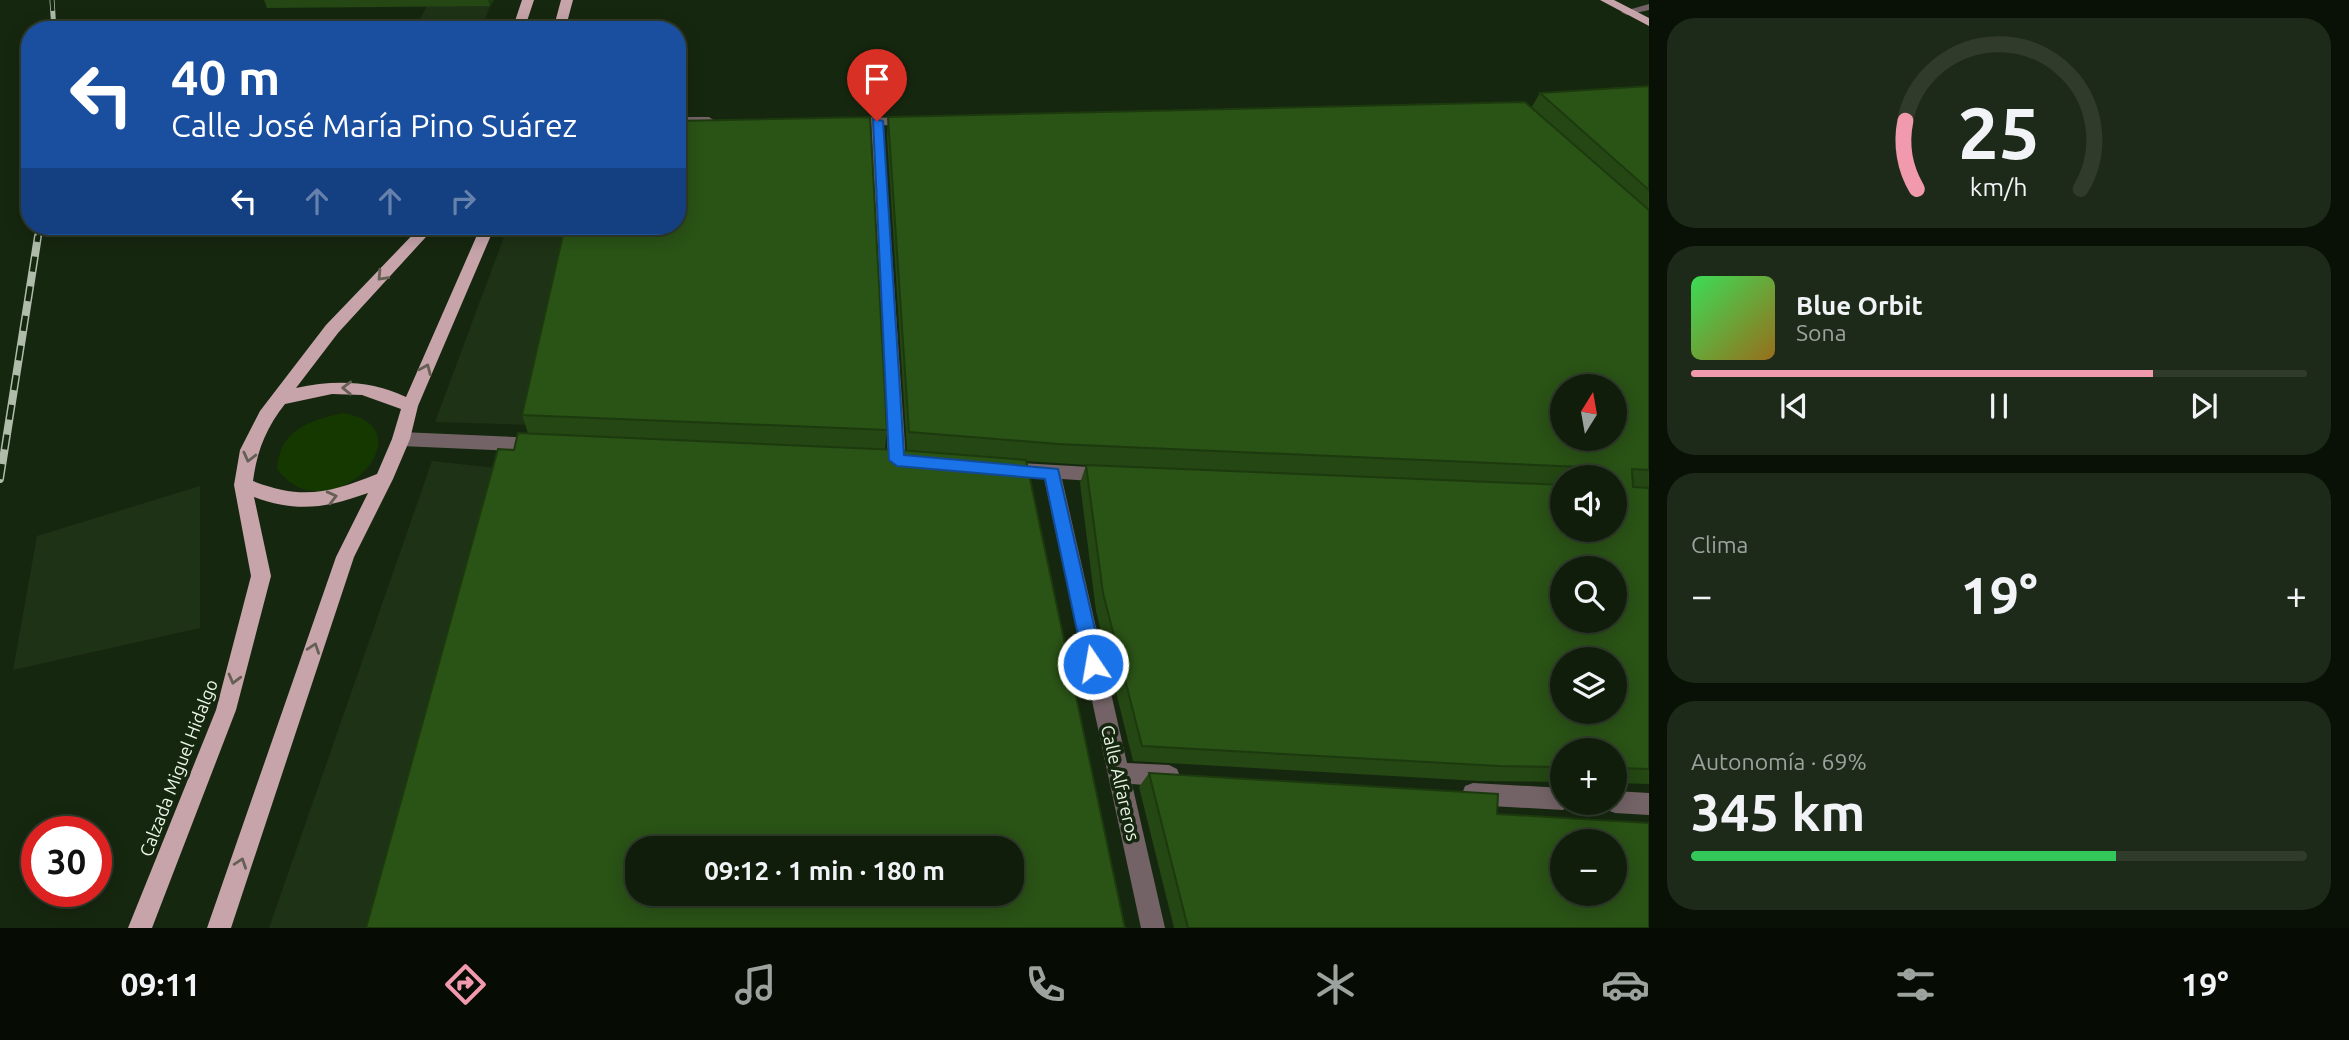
<!DOCTYPE html>
<html lang="es">
<head>
<meta charset="utf-8">
<style>
	body { margin:0; font-family:Ubuntu,sans-serif; background:#1e2a19; color:#f1f3f6; height:100vh; display:flex; flex-direction:column; font-size:26px; white-space:nowrap }
	* { box-sizing:border-box; margin:0 }
	p { font-size:23px; color:#9ca29d }
	.icon { flex:none; width:38px; height:38px; fill:none; stroke:currentColor; stroke-width:2; stroke-linecap:round; stroke-linejoin:round }
	.map { position:relative; flex:1; overflow:hidden }
	.drawer { display:flex; flex-direction:column; gap:18px; padding:18px; background:#091006; width:700px }
	.drawer>* { flex:none }
	.guide { position:absolute; left:21px; top:21px; width:665px; height:214px; border-radius:28px; box-shadow:0 4px 18px #0003,0 0 0 2px #303b2c; background:#1a4fa0; color:#fff; overflow:hidden }
	.needle { width:46px; rotate:11deg }
	.controls { position:absolute; left:1550px; top:374px; display:grid; gap:14px }
	.controls a { display:grid; place-items:center; width:77px; height:77px; border-radius:50%; background:#101d0b; box-shadow:0 4px 18px #0003,0 0 0 2px #303b2c; font-size:35px }
	.speed { position:absolute; left:21px; top:816px; display:flex; gap:14px; font-size:35px; font-weight:700; text-align:center }
	.speed>* { display:grid; place-content:center; width:91px; height:91px; border-radius:50%; background:#101d0b; box-shadow:0 4px 18px #0003,0 0 0 2px #303b2c; line-height:1 }
	.speed .limit { border:10px solid #d22; background:#fff; color:#111 }
	.pin { position:absolute; display:grid; place-items:center; width:60px; height:60px; color:#fff; margin:-72px -30px; border-radius:50% 50% 50% 0; rotate:-45deg; box-shadow:0 0 7px #0007 }
	.pin .icon { rotate:45deg }
	.me { position:absolute; width:77px; margin:-38px; rotate:348deg; stroke-linejoin:round; filter:drop-shadow(0 0 5px #0008) }
	.turn { display:flex; align-items:center; gap:24px; height:147px; padding:0 35px; font-size:32px }
	.turn .icon { width:91px; height:91px; stroke-width:2.5 }
	.turn b { display:block; font-size:49px; line-height:60px }
	.lanes { display:flex; align-items:center; height:66px; padding:0 35px; background:#0003; justify-content:center; gap:35px; direction:ltr }
	.lanes .off { opacity:.35 }
	.big { font-size:52px; font-weight:700; line-height:1.1 }
	.drawer .widget { flex:1; display:flex; flex-direction:column; justify-content:center; gap:10px; min-width:0; padding:0 24px; border-radius:28px; background:#1e2a19 }
	.drawer .dial { align-items:center; gap:0 }
	.dial svg { height:182px; overflow:visible; fill:none; stroke:#303b2c; stroke-width:7; stroke-linecap:round; text-anchor:middle }
	.dial text { fill:#f1f3f6; stroke:none }
	.song { display:flex; align-items:center; gap:21px }
	.cover { width:84px; height:84px; border-radius:10px; background:linear-gradient(135deg,hsl(130 70% 55%),hsl(40 70% 35%)) }
	.played { height:7px; border-radius:4px; background:linear-gradient(90deg,#f29aad 75%,#303b2c 75%) }
	.keys { display:flex; justify-content:space-around; direction:ltr }
	.heat { display:flex; justify-content:space-between; align-items:center; font-size:38px; direction:ltr }
	.charge { height:10px; border-radius:5px; background:linear-gradient(90deg,#34c759 69%,#303b2c 0) }
	.trip { position:absolute; left:625px; top:836px; width:399px; height:70px; border-radius:28px; background:#101d0b; box-shadow:0 4px 18px #0003,0 0 0 2px #303b2c; font-weight:700; line-height:70px; text-align:center }
	.tab-bar { display:flex; height:112px; justify-content:space-around; align-items:center; background:#060c04; color:#9ca29d }
	.tab-bar .icon { width:49px; height:49px }
	.tab-bar .selected { color:#f29aad }
	.tab-bar b { font-size:32px; color:#f1f3f6 }
	main { display:flex; flex:1; min-height:0 }
	.map>svg:first-child { display:block }
</style>
</head>
<body>
<main>
<div class="map">
<svg width="1649" height="928" viewBox="0 0 1649 928">
	<rect width="100%" height="100%" fill="#16270f"/>
	<path fill="#1e3215" d="M427,6H490L481,30H414Z
		M508,226H575L531,425L435,422Z
		M432,461L506,469L384,928H269Z
		M200,486V628L13,670L37,536Z"/>
	<path fill="#143800" d="M343,413C433,428 328,538 277,469C279,431 309,420 343,413Z"/>
	<g fill="none" stroke-linecap="round" stroke-linejoin="round">
		<path fill="#736366" fill-rule="evenodd" d="M1649,4V10L1627,15L1621,12Z
			M877,117L883,121L906,460L903,465H891L888,460L871,121Z
			M401,432L537,438L543,440L546,445L543,450L537,452L401,446L395,444L392,439L395,434Z
			M1005,462L1107,468L1113,470L1116,475L1113,480L1107,482L1062,479L1127,763L1169,765L1177,769L1180,776L1177,783L1169,787L1132,784L1165,928H1141L1044,478L999,474L996,469L999,464Z
			M1473,783L1563,788V803H1572L1563,810L1473,805L1465,802L1462,794L1465,786Z
			M1615,791L1649,793V815L1615,813L1607,810L1605,803H1615Z"/>
		<path fill="#736366" fill-rule="evenodd" d="M677,117H709L715,121L709,125H677Z
			M849,117L912,118L918,122L912,126L844,124V118Z"/>
		<path fill="#c6a4aa" fill-rule="evenodd" d="M522,0H534L524,30H512Z
			M561,0H573L565,30H553Z
			M1600,0H1614L1649,18V26Z
			M421,226H436L338,333L296,388C334,380 370,380 406,397L481,226H495L418,406L410,439L393,479L354,557L231,928H207L336,557L368,493C325,508 298,513 254,497L271,576L236,710L152,928H128L216,710L251,576L234,485L240,450L260,411L326,325ZM332,394L362,395L401,409L392,439L377,474C330,493 302,500 253,481C257,451 266,428 285,404Z"/>
		<defs>
			<path id="rail-far1" d="M52,0L54,30
				M38,238L40,226"/>
			<path id="rail" d="M0,479L38,236"/>
		</defs>
		<use href="#rail-far1" stroke="#afbcaa" stroke-width="5"/>
		<use href="#rail" stroke="#afbcaa" stroke-width="8"/>
		<use href="#rail-far1" stroke="#16270f" stroke-width="3.5" stroke-dasharray="11" stroke-linecap="butt"/>
		<use href="#rail" stroke="#16270f" stroke-width="5" stroke-dasharray="15" stroke-linecap="butt"/>
	</g>
	<path fill="#244713" fill-rule="evenodd" d="M264,0H494L490,6L267,8Z
		M1649,86V784L1615,783V751H1563V782L1479,781L1133,761L1096,611L1080,483L1086,465L1026,461L514,450L528,433L522,415L887,430L885,449L907,451L887,137L888,117L1531,108L1540,93ZM1563,478H1615L1563,530Z
		M1149,773L1497,814L1649,928H1174L1139,787Z"/>
	<path fill="#1d3a0f" d="M488,0H494L490,6Z"/>
	<path fill="#2a5316" stroke="#1d3a0f" stroke-width="2" fill-rule="evenodd" d="M1649,86V190L1540,93Z
		M1525,102L1649,210V470L1632,469L1633,487L1649,488V769L1615,768V751H1563V767L1499,766L1142,746L1103,593L1086,465L1563,485V530H1615V478H1584V469L1581,467L1058,444L909,432L888,117ZM1563,387H1615V439H1563ZM1563,569H1615V621H1563ZM1563,660H1615V712H1563Z
		M870,117L887,430L522,415L565,226H677V121Z
		M518,433L899,450L1026,460L1125,928H366L498,449L514,450ZM637,849H1012V894H637Z
		M1149,773L1498,794L1497,814L1649,823V928H1188ZM1563,842H1615V894H1563Z"/>
	<defs><path id="oneway-chevron" d="M-2-3.5L2.5 0L-2 3.5" fill="none" stroke-width="1.6" stroke-linecap="round" stroke-linejoin="round" transform="scale(1.75)"/></defs>
	<g stroke="#655f55">
		<use href="#oneway-chevron" transform="translate(382 276) rotate(133)"/>
		<use href="#oneway-chevron" transform="translate(426 369) rotate(-67)"/>
		<use href="#oneway-chevron" transform="translate(347 388) rotate(-179)"/>
		<use href="#oneway-chevron" transform="translate(249 457) rotate(104)"/>
		<use href="#oneway-chevron" transform="translate(332 497) rotate(-14)"/>
		<use href="#oneway-chevron" transform="translate(314 648) rotate(-71)"/>
		<use href="#oneway-chevron" transform="translate(234 679) rotate(105)"/>
		<use href="#oneway-chevron" transform="translate(241 863) rotate(-71)"/>
	</g>
	<path fill="#1a73e8" stroke="#114b97" stroke-width="2" d="M873,119L883,121L904,455L1058,469L1103,664L1100,670L1093,672L1087,670L1084,664L1045,479L897,466L889,460Z"/>
	<g text-anchor="middle" stroke-width="7" stroke-linejoin="round" paint-order="stroke">
		<g font-size="18" fill="#eaf5e6" stroke="#16270f">
			<text transform="translate(179 768) rotate(-69)" y="6">Calzada Miguel Hidalgo</text>
			<text transform="translate(1120 783) rotate(77)" y="6">Calle Alfareros</text>
		</g>
	</g>
</svg>
<div class="controls">
<a><svg class="needle" viewBox="-14 -14 28 28"><path d="M0-13l5 13h-10z" fill="#e53935"/><path d="M0 13l5-13h-10z" fill="#9ca29d"/></svg></a>
<a><svg class="icon" aria-label="sound" viewBox="0 0 24 24"><path d="M4 9h4l5-4v14l-5-4H4zM17 9q2 3 0 6"/></svg></a>
<a><svg class="icon" aria-label="search" viewBox="0 0 24 24"><circle cx="10" cy="10" r="6"/><path d="M15 15l6 6"/></svg></a>
<a><svg class="icon" aria-label="layers" viewBox="0 0 24 24"><path d="M12 4l9 5-9 5-9-5zM3 14l9 5 9-5"/></svg></a>
<a>+</a>
<a>−</a>
</div>
<div class="speed"><div class="limit">30</div></div>
<div class="pin" style="left:877px;top:121px;background:#d93025"><svg class="icon" aria-label="arrive" viewBox="0 0 24 24"><path d="M6 21V4h12l-3 4 3 4H6"/></svg></div>
<svg class="me" style="left:1093px;top:664px" viewBox="-20 -20 40 40"><circle r="17" fill="#1a73e8" stroke="#fff" stroke-width="3"/><path d="M0-11L8 9 0 5-8 9z" fill="#fff"/></svg>
<div class="trip">09:12 · 1 min · 180 m</div>
<div class="guide">
<div class="turn"><svg class="icon" aria-label="left" viewBox="0 0 24 24"><path d="M17 20v-9H6M10 6l-5 5 5 5"/></svg><div><b>40 m</b>Calle José María Pino Suárez</div></div>
<div class="lanes"><svg class="icon" aria-label="left" viewBox="0 0 24 24"><path d="M17 20v-9H6M10 6l-5 5 5 5"/></svg><svg class="icon off" aria-label="ahead" viewBox="0 0 24 24"><path d="M12 20V5M6 11l6-6 6 6"/></svg><svg class="icon off" aria-label="ahead" viewBox="0 0 24 24"><path d="M12 20V5M6 11l6-6 6 6"/></svg><svg class="icon off" aria-label="right" viewBox="0 0 24 24"><path d="M7 20v-9h11M14 6l5 5-5 5"/></svg></div>
</div>
</div>
<section class="drawer">
<div class="widget dial"><svg viewBox="0 0 100 80">
<path d="M14 69A42 42 0 1 1 86 69"/>
<path d="M14 69A42 42 0 0 1 9 39" stroke="#f29aad"/>
<text x="50" y="56" font-size="32" font-weight="700">25</text>
<text x="50" y="72" font-size="11">km/h</text>
</svg></div>
<div class="widget">
<div class="song"><i class="cover"></i><div><b>Blue Orbit</b><p>Sona</p></div></div>
<div class="played"></div>
<div class="keys"><svg class="icon" aria-label="previous" viewBox="0 0 24 24"><path d="M18 5L8 12l10 7zM5 5v14"/></svg><svg class="icon" aria-label="pause" viewBox="0 0 24 24"><path d="M8 5v14M16 5v14"/></svg><svg class="icon" aria-label="next" viewBox="0 0 24 24"><path d="M6 5l10 7-10 7zM19 5v14"/></svg></div>
</div>
<div class="widget"><p>Clima</p>
<div class="heat"><a>−</a><b class="big">19°</b><a>+</a></div>
</div>
<div class="widget"><p>Autonomía · 69%</p><b class="big">345 km</b><div class="charge"></div></div>
</section>
</main>
<nav class="tab-bar">
<b>09:11</b>
<svg class="icon selected" aria-label="directions" viewBox="0 0 24 24"><path d="M12 3l9 9-9 9-9-9zM9 14v-3h6M13 9l2 2-2 2"/></svg>
<svg class="icon" aria-label="music" viewBox="0 0 24 24"><path d="M9 18V5l10-2v13"/><circle cx="6" cy="18" r="3"/><circle cx="16" cy="16" r="3"/></svg>
<svg class="icon" aria-label="phone" viewBox="0 0 24 24"><path d="M5 4h4l2 5-3 2q2 4 5 5l2-3 5 2v4C11 20 4 13 5 4z"/></svg>
<svg class="icon" aria-label="climate" viewBox="0 0 24 24"><path d="M12 3v18M4 7l16 10M4 17L20 7"/></svg>
<svg class="icon" aria-label="car" viewBox="0 0 24 24"><path d="M5 17H2v-5l4-1 3-4h7l3 4 3 1v5h-3M9 17h6M6 11h13"/><circle cx="7" cy="17" r="2"/><circle cx="17" cy="17" r="2"/></svg>
<svg class="icon" aria-label="filters" viewBox="0 0 24 24"><path d="M4 7h16M4 17h16"/><circle cx="9" cy="7" r="2"/><circle cx="15" cy="17" r="2"/></svg>
<b>19°</b>
</nav>
</body>
</html>
